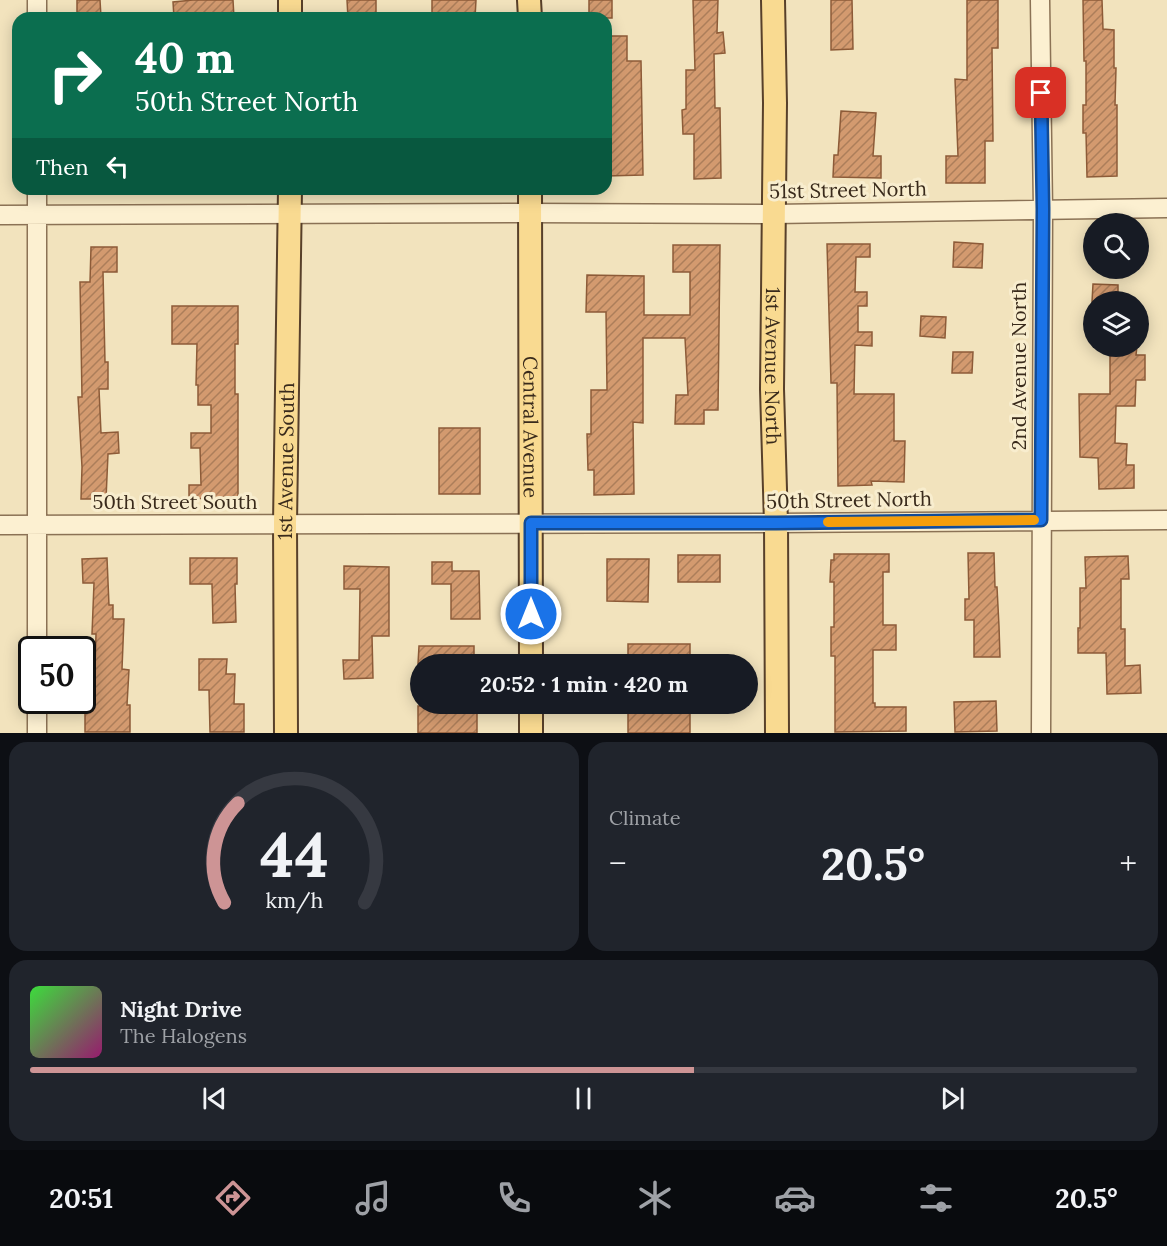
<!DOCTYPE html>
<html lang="en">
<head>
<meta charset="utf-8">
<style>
	body { margin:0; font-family:Lora,serif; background:#20242c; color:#f1f3f6; height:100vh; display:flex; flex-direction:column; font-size:22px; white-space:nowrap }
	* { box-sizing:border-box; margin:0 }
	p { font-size:20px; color:#9ea1a6 }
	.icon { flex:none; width:33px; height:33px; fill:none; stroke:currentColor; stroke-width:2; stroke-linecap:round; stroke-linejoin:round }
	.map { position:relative; height:733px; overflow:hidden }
	.drawer { display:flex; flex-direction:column; gap:9px; padding:9px; background:#0d0f14; flex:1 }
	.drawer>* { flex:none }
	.guide { position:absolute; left:12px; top:12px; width:600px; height:183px; border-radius:18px; box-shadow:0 3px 15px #0003; background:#0b6e4f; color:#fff; overflow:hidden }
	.tools { position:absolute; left:1083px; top:213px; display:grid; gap:12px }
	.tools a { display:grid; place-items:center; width:66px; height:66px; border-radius:50%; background:#171b24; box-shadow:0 3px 15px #0003; font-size:30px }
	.speed { position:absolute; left:18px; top:636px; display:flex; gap:12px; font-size:30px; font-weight:700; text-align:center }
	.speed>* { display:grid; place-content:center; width:78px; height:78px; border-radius:50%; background:#171b24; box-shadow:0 3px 15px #0003; line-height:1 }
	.speed .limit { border:3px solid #111; border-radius:9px; background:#fff; color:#111 }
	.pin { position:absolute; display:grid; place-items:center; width:51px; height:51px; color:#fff; margin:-26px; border-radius:12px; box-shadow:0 3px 9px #0006 }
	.me { position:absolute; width:66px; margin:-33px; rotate:0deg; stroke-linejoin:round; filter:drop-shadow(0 0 4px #0008) }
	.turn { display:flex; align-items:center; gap:21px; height:126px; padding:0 24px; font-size:27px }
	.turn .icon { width:78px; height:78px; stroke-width:2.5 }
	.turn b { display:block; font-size:42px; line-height:51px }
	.then { display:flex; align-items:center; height:57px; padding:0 24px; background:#0003; gap:12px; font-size:22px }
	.big { font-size:45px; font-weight:800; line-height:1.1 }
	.drawer .tile { flex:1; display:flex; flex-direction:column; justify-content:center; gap:9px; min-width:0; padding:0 21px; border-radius:18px; background:#20242c }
	.drawer .dial { align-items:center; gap:0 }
	.dial svg { height:156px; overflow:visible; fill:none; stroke:#363941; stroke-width:7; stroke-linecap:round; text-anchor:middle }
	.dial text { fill:#f1f3f6; stroke:none }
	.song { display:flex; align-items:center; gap:18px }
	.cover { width:72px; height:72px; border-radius:9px; background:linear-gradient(135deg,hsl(120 70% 55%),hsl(320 70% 35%)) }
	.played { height:6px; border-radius:3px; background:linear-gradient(90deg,#cd9495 60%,#363941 60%) }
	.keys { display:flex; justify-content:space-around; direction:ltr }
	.heat { display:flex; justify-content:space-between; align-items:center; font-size:33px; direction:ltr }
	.drawer .tiles { flex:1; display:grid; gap:9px; grid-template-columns:1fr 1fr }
	.tile:last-child { grid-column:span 2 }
	.trip { position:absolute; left:410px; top:654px; width:348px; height:60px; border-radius:30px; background:#171b24; box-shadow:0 3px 15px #0003; font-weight:800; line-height:60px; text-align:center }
	.menu { display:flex; height:96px; justify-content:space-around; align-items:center; background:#090b0e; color:#9ea1a6 }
	.menu .icon { width:42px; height:42px }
	.menu .active { color:#cd9495 }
	.menu b { font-size:27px; color:#f1f3f6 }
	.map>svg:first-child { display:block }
</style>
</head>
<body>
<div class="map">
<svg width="1167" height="733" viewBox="0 0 1167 733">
	<defs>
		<pattern id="building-hatch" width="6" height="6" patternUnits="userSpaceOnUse" patternTransform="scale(1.5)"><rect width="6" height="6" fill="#d39a6f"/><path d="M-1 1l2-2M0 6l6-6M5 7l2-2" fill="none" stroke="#ac7e5a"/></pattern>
	</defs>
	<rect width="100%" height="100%" fill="#f2e3bd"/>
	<path fill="url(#building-hatch)" stroke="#8d5b38" stroke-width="1.5" d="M77,0H100L101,17H77Z
		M193,0H233L234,18H174L173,2Z
		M347,0H376V18H348Z
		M432,0H476L475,18H432Z
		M589,0H612V18H589Z
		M693,0H718L717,33L723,32L725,53L714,54L715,108H720L721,178L694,179V134H683L682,110L686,109V70H695Z
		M831,0H852L853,49L831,50Z
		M967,0H998V48H992L993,141H985V183H946V156H958L955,79L967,80Z
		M1083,0H1102L1103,29L1114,30V68H1116L1115,105H1117V176L1087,177L1086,133H1083V105H1086V61H1084Z
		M606,36H627V61H641L643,175L606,176Z
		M841,111L876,113L873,156H881V178L833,177L834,155H838Z
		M954,242L983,244L982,268L953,267Z
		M827,244H870V257H856L855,292H867V306H858V332H872V346L855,345L854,394H894V441H905L904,482L871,481L872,485L838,486L837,383H831Z
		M673,245H720L718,410H704V424H675L676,395H688L685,338H643V423L633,422L634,494L594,495V470H588L587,434H591V390H607L606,312H586L587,275L644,276V315H690V272H673Z
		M91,247H117V272H103L105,362H108V389H99L101,433L118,432L119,453L108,454L106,499H81L82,467L78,397H82L80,282H90Z
		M1093,284L1118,285V302H1092Z
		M172,306H238V344H235V394H238V497L189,499V485H201L200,448H191V433H211V405H198V385H196L197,344H172Z
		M921,316L946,317L945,338L920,336Z
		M1110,346H1137L1136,355H1145V380H1136L1135,406H1116L1115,443L1127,444L1126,465H1134V488L1099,489L1098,458L1080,457L1079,394H1110Z
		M953,352H973L972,373H952Z
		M439,428H480V494H439Z
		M968,553H994L995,587H997L999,626L1000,657H974V620H965V599H969Z
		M834,554H889V572H883V625H896V650H873V703H875V707H906V731L835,732V656H831V627H834V582H830L831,560H834Z
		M678,555H720V582H678Z
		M1128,556L1129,579H1121V629H1125V666L1140,665L1141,693L1107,694L1106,653H1078V628H1080V588H1086L1085,557Z
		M107,558L109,605H113V619H124L122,669L129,670L127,705H130V732H85V706L90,705L92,668H95L96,634H92L94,583H83L82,559Z
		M190,558H237V584H235L236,622L213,623L212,584H190Z
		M607,559H649L648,602L607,601Z
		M432,562H452V571H479L480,619H451V584H432Z
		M344,566L389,567V636H372L373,678L344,679L343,660H359L360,589H344Z
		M628,644H690V664H628Z
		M419,646H474V664H418Z
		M199,659H227L226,674H235L234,704H244V732H210L209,690H199Z
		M996,701L997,731L955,732L954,702Z
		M628,704H690V733H628Z
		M418,706H477V733H418Z"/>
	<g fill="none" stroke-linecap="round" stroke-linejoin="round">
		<defs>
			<path id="minor" d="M37,0V18
				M1040,0L1043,209L1041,733
				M0,215L530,213L774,214L1167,208
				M0,525L776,523L1167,520
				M37,650V189
				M37,733V700"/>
			<g id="major">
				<path d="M529,0L530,18"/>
				<path id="s1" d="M773,0L775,103L772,389L776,523L777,733"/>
				<path d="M290,18V0"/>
				<path id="s2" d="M530,189L531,664"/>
				<path d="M531,704V733"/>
				<path id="s3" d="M286,733L285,524L290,189"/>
			</g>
		</defs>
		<use href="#minor" stroke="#8b7255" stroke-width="21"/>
		<use href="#major" stroke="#58402a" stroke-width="26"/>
		<use href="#minor" stroke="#fcf0d1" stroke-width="18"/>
		<use href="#major" stroke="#f9da91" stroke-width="22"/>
	</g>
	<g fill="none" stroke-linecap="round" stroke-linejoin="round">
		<defs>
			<path id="route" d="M531,614V523H776L1041,520L1043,209L1041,93"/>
		</defs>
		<use href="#route" stroke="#114b97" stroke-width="15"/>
		<use href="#route" stroke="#1a73e8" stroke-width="10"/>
		<path stroke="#f59e0b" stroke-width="10" d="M828,522L1034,520"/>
	</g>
	<g text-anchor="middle" stroke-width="6" stroke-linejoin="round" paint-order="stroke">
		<g font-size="20" fill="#392a1b" stroke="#f8edce">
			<text transform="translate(848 190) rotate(-1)" y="7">51st Street North</text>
			<text transform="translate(1019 366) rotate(-90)" y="7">2nd Avenue North</text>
			<text dy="7" stroke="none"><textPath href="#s1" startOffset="366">1st Avenue North</textPath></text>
			<text dy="7" stroke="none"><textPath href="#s2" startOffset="238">Central Avenue</textPath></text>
			<text dy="7" stroke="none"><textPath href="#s3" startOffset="272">1st Avenue South</textPath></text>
			<text transform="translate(849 500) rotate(-1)" y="7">50th Street North</text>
			<text x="175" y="509">50th Street South</text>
		</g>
	</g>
</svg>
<div class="tools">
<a><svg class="icon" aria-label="search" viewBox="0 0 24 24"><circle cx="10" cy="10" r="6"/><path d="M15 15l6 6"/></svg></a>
<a><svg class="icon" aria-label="layers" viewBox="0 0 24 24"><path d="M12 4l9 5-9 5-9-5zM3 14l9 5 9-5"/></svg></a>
</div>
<div class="speed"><div class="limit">50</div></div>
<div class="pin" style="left:1041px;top:93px;background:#d93025"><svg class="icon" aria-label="arrive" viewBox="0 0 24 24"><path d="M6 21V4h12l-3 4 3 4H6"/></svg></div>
<svg class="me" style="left:531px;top:614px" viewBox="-20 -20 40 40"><circle r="17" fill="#1a73e8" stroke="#fff" stroke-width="3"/><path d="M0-11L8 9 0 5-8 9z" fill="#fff"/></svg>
<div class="trip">20:52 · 1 min · 420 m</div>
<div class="guide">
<div class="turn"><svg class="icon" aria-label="right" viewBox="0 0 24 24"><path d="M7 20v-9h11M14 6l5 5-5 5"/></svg><div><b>40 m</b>50th Street North</div></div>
<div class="then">Then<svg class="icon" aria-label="left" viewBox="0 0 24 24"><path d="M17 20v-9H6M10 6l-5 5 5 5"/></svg></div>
</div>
</div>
<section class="drawer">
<div class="tiles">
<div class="tile dial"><svg viewBox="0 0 100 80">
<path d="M14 69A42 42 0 1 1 86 69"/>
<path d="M14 69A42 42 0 0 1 21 18" stroke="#cd9495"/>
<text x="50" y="56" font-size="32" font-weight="700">44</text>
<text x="50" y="72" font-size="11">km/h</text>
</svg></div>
<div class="tile"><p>Climate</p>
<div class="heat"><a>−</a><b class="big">20.5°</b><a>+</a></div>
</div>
<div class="tile">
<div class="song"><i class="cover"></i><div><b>Night Drive</b><p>The Halogens</p></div></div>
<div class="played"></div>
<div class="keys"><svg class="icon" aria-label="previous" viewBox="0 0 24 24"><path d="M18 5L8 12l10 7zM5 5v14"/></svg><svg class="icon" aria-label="pause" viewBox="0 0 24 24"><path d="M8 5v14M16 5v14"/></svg><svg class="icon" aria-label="next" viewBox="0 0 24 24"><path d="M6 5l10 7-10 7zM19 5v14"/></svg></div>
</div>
</div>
</section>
<nav class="menu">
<b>20:51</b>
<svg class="icon active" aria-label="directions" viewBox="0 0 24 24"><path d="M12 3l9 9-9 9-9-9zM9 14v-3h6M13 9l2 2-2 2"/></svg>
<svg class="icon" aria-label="music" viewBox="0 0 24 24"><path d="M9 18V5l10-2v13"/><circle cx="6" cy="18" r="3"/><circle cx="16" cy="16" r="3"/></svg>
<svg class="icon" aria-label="phone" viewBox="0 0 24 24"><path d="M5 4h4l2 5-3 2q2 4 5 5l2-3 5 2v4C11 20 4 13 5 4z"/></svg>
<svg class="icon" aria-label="climate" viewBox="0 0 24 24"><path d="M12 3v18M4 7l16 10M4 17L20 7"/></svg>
<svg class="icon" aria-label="car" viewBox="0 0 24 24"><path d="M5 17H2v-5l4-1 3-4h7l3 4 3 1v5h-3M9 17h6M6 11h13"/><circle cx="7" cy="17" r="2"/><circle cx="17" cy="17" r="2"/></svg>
<svg class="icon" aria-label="filters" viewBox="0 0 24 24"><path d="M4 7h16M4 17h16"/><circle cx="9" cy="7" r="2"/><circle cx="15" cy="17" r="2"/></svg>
<b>20.5°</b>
</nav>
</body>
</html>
